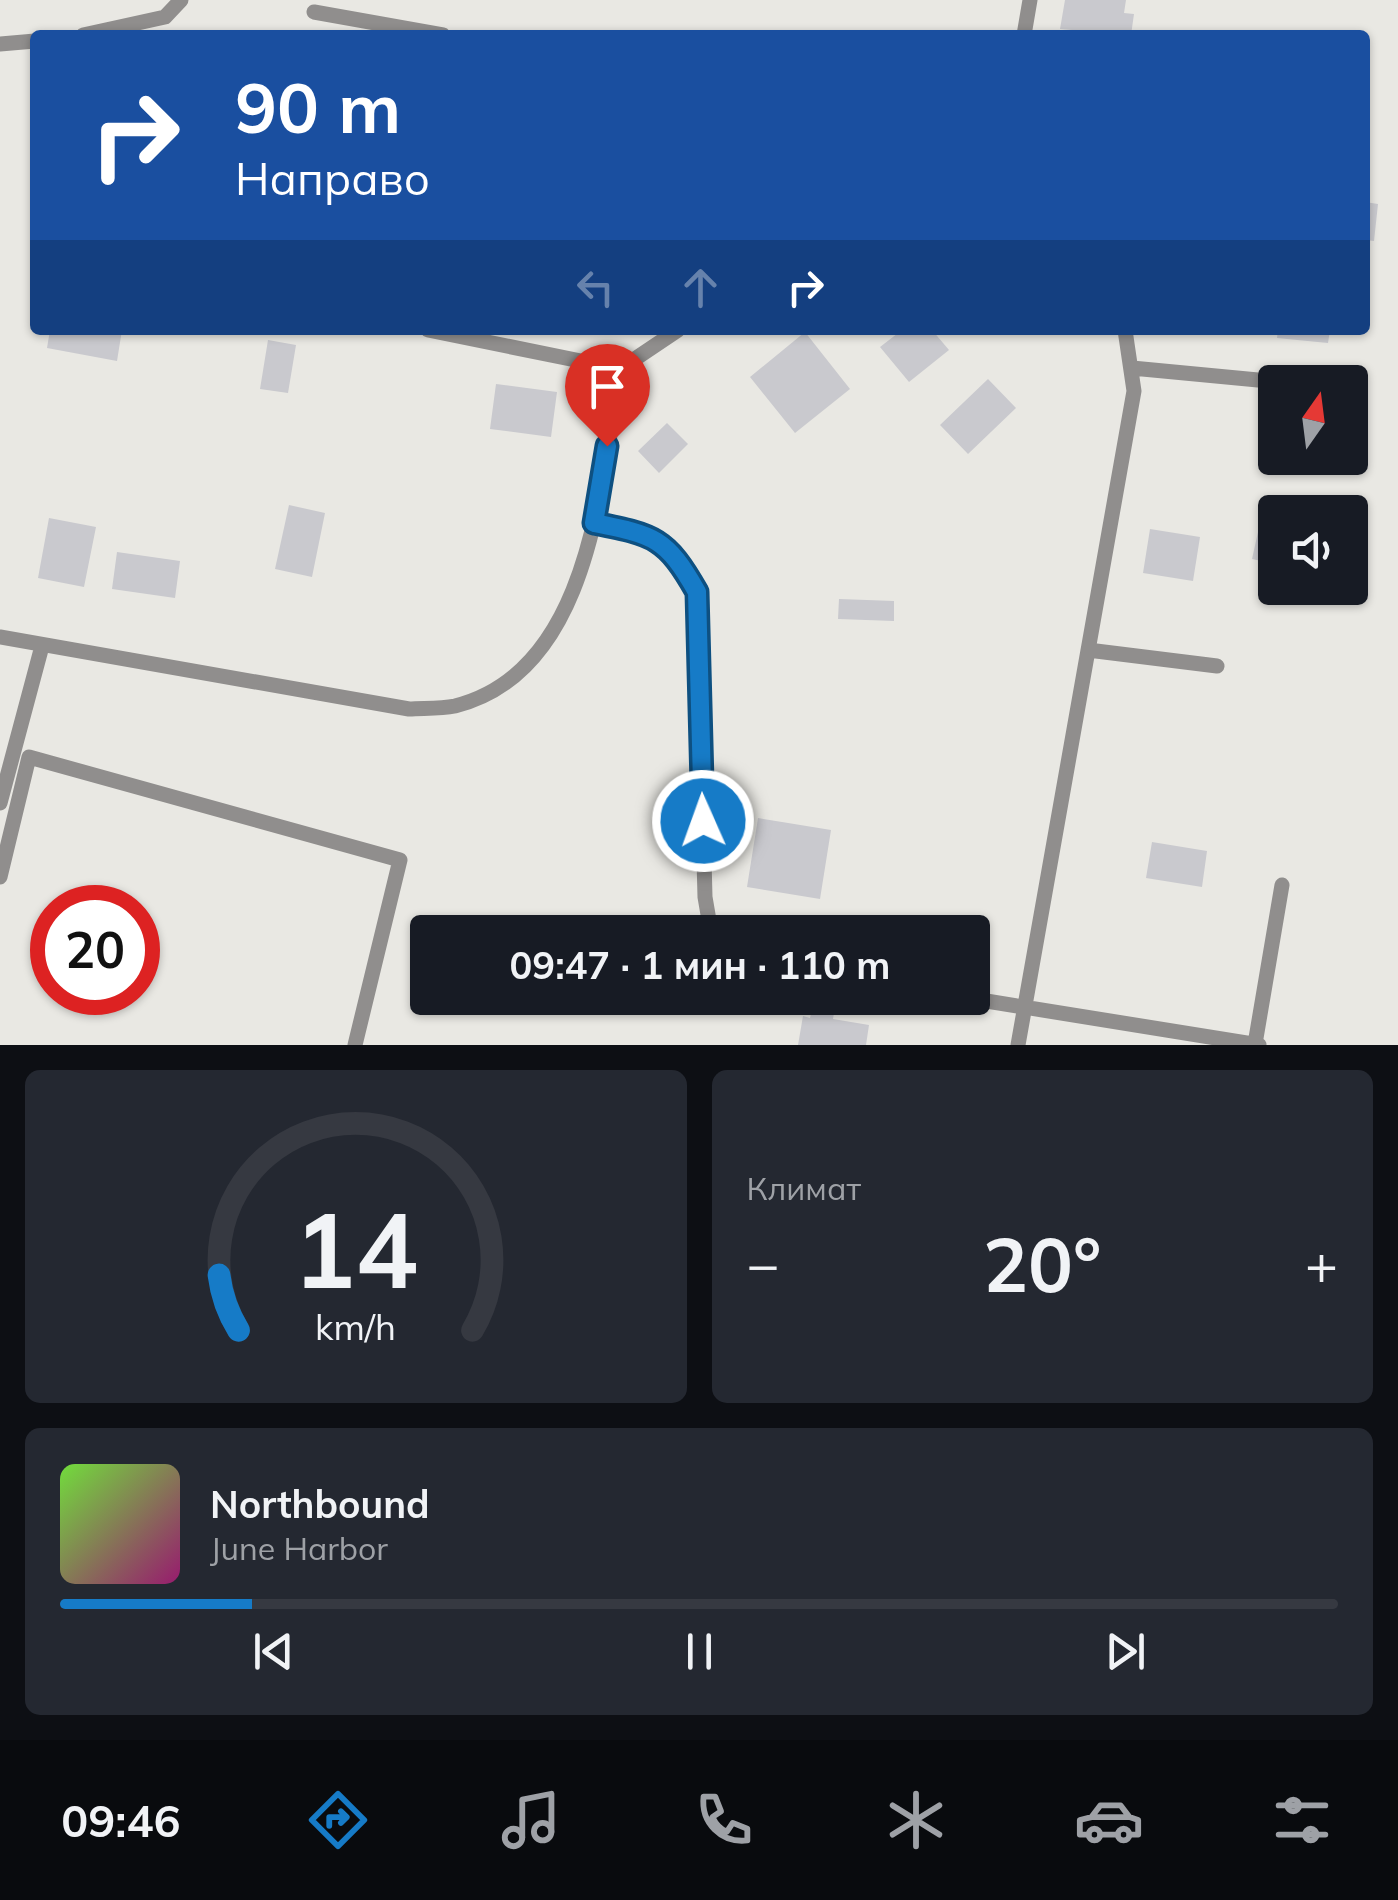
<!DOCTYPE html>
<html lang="ru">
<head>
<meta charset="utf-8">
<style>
	body { margin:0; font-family:Mulish,sans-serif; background:#242831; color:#f1f3f6; height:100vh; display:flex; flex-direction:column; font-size:38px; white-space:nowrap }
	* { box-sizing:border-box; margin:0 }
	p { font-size:32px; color:#9ea1a6 }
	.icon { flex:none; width:55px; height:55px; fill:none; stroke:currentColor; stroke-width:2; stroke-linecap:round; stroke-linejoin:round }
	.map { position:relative; height:1045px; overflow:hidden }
	.sheet { display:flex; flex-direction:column; gap:25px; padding:25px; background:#0d0f14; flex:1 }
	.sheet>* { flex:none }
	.banner { position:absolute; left:30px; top:30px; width:1340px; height:305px; border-radius:10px; box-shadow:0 2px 8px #0004; background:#1a4fa0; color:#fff; overflow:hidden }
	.needle { width:65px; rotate:14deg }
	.buttons { position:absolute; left:1258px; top:365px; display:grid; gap:20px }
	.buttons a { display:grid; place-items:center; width:110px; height:110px; border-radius:10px; background:#171b24; box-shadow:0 2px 8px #0004; font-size:50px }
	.speed { position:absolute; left:30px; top:885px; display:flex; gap:20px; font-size:50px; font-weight:700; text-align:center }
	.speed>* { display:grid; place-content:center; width:130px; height:130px; border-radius:50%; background:#171b24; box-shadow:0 2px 8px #0004; line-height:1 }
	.speed .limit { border:15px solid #d22; background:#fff; color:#111 }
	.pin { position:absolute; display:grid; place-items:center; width:85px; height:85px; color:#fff; margin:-102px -42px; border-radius:50% 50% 50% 0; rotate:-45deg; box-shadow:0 0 10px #0007 }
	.pin .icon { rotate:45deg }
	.me { position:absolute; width:110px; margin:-55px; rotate:358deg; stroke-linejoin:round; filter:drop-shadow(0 0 8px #0008) }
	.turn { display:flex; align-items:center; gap:35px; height:210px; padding:0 40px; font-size:45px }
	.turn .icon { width:130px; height:130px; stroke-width:2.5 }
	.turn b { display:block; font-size:70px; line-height:85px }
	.lanes { display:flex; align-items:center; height:95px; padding:0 40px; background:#0003; justify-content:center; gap:50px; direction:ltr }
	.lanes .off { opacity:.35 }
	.big { font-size:75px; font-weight:700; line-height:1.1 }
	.sheet .widget { flex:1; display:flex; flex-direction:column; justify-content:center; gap:15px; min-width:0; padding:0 35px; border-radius:15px; background:#242831 }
	.sheet .dial { align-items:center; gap:0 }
	.dial svg { height:260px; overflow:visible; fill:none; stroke:#363941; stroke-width:7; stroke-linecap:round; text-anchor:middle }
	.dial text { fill:#f1f3f6; stroke:none }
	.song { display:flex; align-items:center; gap:30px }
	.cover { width:120px; height:120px; border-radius:15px; background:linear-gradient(135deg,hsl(100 70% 55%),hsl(320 70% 35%)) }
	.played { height:10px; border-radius:5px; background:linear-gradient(90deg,#167bc7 15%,#363941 15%) }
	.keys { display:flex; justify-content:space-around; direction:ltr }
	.heat { display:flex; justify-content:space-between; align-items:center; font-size:55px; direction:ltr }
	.sheet .tiles { flex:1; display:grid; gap:25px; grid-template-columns:1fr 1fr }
	.widget:last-child { grid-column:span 2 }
	.trip { position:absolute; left:410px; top:915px; width:580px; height:100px; border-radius:10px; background:#171b24; box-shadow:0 2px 8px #0004; font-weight:700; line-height:100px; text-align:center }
	.tabs { display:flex; height:160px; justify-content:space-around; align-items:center; background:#090b0e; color:#9ea1a6 }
	.tabs .icon { width:70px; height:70px }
	.tabs .current { color:#167bc7 }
	.tabs b { font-size:45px; color:#f1f3f6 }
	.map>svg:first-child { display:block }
</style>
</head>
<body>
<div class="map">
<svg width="1398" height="1045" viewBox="0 0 1398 1045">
	<rect width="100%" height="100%" fill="#e9e8e3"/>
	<path fill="#c9c9ce" d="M1065,0H1126L1124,13L1134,14L1131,35L1060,29Z
		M1365,202L1378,204L1374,241L1365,240Z
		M50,330H122L117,361L47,348Z
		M902,330H932L949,350L909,382L880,347Z
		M1278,330H1330L1328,343L1277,338Z
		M805,332L850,389L795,433L750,377Z
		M268,340L296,345L288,393L260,389Z
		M988,379L1016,408L968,454L940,425Z
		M496,384L557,392L551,437L490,429Z
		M667,423L688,444L659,473L638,451Z
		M289,505L325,513L312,577L275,569Z
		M49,518L96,527L84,587L38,578Z
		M1150,529L1200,537L1193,581L1143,573Z
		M1258,532L1275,536V564L1252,559Z
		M117,552L180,561L175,598L112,589Z
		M839,599L894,601V621L838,619Z
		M758,818L831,830L820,899L747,887Z
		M1152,842L1207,851L1202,887L1146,878Z
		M812,1009L834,1013L833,1019L869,1025L866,1045H798L803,1016L810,1018Z"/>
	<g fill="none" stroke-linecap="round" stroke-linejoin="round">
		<path stroke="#908e8d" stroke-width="15" d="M314,12L443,35
			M83,35L165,17L181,0
			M1024,35L1030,0
			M0,44L35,41
			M428,330L620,369
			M1132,368L1258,380
			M594,523C655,535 666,537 697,592L705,897L711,932
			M0,637L409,709C423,708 440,709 455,706C591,672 601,483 620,369L678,330
			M1088,650L1217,666
			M0,803L42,646
			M0,877L29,757L400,860L355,1045
			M968,998L1259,1045
			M1255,1044L1282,885
			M1018,1045L1134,391L1125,330"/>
	</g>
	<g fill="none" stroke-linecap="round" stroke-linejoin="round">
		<defs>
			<path id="route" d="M607,446L594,523C654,535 666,537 697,592L703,821"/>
		</defs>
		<use href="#route" stroke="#0e5081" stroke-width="25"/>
		<use href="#route" stroke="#167bc7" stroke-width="18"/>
	</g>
</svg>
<div class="buttons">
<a><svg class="needle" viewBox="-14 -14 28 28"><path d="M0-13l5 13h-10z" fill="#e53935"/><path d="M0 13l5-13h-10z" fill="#9ea1a6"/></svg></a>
<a><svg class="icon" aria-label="sound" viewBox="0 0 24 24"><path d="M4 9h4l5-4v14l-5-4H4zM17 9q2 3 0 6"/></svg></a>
</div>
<div class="speed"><div class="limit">20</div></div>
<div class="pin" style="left:607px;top:446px;background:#d93025"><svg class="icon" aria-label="arrive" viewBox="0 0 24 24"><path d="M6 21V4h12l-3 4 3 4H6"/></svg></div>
<svg class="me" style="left:703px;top:821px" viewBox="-20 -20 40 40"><circle r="17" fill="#167bc7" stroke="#fff" stroke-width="3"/><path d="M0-11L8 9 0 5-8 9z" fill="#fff"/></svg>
<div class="trip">09:47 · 1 мин · 110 m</div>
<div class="banner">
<div class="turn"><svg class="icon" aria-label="right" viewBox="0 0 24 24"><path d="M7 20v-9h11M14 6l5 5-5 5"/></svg><div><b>90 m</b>Направо</div></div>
<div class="lanes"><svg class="icon off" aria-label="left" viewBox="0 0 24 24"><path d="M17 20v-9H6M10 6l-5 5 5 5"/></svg><svg class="icon off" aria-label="ahead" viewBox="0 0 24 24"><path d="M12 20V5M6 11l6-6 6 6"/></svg><svg class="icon" aria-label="right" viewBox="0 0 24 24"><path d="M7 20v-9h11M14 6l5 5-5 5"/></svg></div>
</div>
</div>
<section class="sheet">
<div class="tiles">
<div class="widget dial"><svg viewBox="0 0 100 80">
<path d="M14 69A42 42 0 1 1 86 69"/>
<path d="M14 69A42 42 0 0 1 8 52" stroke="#167bc7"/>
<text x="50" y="56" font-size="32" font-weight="700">14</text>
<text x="50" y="72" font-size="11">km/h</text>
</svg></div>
<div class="widget"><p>Климат</p>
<div class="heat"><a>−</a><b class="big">20°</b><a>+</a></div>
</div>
<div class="widget">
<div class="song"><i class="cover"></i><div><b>Northbound</b><p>June Harbor</p></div></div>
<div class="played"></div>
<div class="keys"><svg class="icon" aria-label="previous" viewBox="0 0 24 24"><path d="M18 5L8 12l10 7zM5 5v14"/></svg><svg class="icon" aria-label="pause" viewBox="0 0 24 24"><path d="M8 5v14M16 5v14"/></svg><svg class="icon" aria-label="next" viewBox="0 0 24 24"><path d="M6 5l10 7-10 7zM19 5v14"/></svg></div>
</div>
</div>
</section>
<nav class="tabs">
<b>09:46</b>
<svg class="icon current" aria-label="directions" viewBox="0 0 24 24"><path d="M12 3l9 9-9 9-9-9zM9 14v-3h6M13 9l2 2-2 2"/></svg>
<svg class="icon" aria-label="music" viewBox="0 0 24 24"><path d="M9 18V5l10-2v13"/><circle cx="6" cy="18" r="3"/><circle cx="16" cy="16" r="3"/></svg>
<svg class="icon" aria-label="phone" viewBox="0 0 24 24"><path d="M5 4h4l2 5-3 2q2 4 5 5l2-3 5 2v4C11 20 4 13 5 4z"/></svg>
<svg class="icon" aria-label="climate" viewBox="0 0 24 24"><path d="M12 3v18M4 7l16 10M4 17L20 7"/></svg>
<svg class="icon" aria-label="car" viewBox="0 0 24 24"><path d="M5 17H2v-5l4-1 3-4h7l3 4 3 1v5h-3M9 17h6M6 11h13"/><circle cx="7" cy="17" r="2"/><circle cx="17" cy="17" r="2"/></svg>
<svg class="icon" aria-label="filters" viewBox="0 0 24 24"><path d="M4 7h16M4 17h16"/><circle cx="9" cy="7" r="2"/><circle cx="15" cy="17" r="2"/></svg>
</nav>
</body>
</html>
